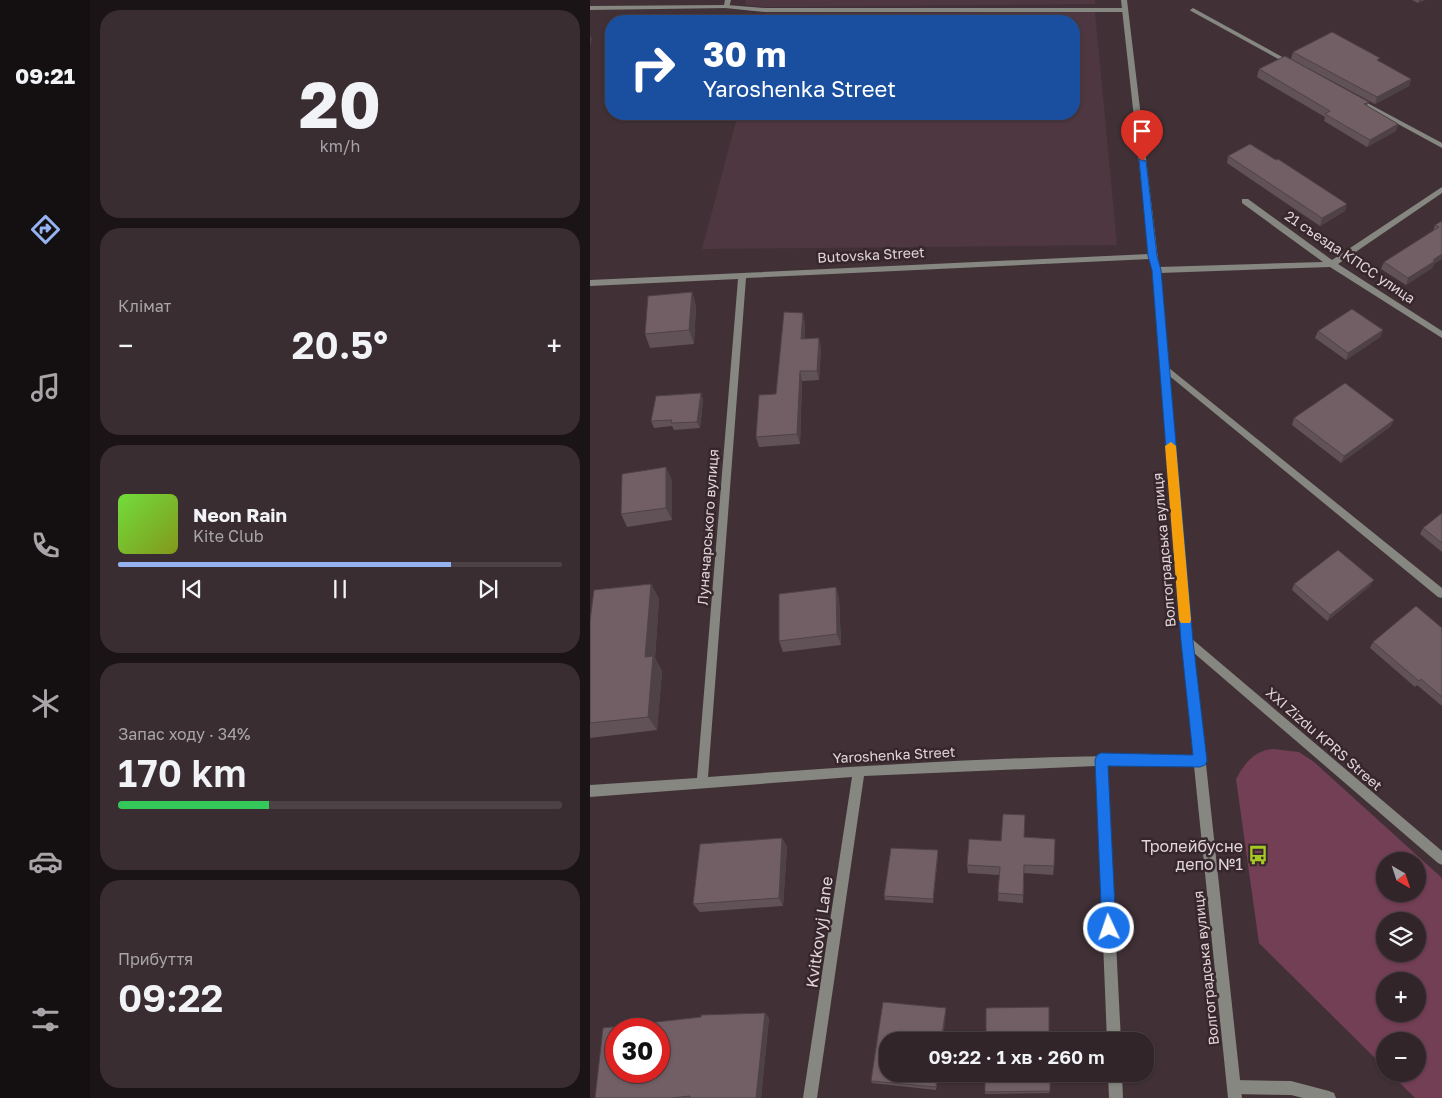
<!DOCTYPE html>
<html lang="uk">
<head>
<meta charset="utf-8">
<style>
	body { margin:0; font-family:"Golos Text",sans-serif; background:#392d31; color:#f1f3f6; height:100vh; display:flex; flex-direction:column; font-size:19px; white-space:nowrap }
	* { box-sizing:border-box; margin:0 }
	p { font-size:16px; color:#a8a5a8 }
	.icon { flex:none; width:28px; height:28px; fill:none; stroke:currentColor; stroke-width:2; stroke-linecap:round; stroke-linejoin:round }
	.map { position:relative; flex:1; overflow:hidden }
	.side { display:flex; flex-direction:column; gap:10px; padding:10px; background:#1b1417; width:500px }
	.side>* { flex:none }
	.guide { position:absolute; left:15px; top:15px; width:475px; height:105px; border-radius:20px; box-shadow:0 1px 4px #0004,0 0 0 1px #4c4246; background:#1a4fa0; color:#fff; overflow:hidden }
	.needle { width:32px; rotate:141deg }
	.buttons { position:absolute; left:786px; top:852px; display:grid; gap:10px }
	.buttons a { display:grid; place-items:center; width:50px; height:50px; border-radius:50%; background:#312529; box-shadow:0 1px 4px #0004,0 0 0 1px #4c4246; font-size:25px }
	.speed { position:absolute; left:15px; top:1018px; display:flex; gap:10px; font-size:25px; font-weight:700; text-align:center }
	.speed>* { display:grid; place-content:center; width:65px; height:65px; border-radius:50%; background:#312529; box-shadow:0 1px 4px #0004,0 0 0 1px #4c4246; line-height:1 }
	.speed .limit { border:8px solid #d22; background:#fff; color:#111 }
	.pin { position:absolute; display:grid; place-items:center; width:42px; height:42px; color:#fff; margin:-51px -21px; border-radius:50% 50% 50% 0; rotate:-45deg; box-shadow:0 0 5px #0007 }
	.pin .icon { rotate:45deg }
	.me { position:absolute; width:55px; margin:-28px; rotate:357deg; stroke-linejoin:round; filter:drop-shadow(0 0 4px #0008) }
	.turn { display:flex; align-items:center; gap:18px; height:105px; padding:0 15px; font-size:22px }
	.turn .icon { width:65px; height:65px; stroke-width:2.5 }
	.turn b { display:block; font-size:35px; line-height:42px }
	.big { font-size:38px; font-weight:600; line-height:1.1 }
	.side .card { flex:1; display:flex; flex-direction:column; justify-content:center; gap:8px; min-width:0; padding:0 18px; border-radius:20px; background:#392d31 }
	.side .dial { align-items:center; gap:0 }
	.dial b { font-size:65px; line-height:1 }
	.song { display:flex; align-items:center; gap:15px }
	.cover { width:60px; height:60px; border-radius:8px; background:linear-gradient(135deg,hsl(100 70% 55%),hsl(70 70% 35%)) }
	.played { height:5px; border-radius:2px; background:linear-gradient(90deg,#95b2f1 75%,#4c4246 75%) }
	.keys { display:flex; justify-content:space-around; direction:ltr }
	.heat { display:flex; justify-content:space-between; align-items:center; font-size:28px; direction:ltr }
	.charge { height:8px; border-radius:4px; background:linear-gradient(90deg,#34c759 34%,#4c4246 0) }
	.trip { position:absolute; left:289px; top:1032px; width:275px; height:50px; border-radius:20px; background:#312529; box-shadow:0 1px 4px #0004,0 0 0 1px #4c4246; font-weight:600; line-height:50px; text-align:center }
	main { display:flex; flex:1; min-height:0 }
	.tabs { display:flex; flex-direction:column; width:90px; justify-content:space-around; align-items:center; background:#140f10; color:#a8a5a8 }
	.tabs .icon { width:35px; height:35px }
	.tabs .on { color:#95b2f1 }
	.tabs b { font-size:22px; color:#f1f3f6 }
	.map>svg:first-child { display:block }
</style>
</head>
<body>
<main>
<nav class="tabs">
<b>09:21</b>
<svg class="icon on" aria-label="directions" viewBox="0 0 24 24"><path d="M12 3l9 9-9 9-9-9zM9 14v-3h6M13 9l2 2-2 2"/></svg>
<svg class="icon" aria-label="music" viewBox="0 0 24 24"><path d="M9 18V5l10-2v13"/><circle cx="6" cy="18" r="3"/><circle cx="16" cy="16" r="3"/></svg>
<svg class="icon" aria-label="phone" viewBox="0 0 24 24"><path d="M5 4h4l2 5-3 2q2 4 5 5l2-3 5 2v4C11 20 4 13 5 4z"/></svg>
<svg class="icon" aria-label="climate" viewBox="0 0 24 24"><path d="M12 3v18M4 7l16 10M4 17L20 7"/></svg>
<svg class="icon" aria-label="car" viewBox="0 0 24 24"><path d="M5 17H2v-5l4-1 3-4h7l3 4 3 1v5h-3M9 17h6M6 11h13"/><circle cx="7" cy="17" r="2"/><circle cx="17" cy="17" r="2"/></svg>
<svg class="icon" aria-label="filters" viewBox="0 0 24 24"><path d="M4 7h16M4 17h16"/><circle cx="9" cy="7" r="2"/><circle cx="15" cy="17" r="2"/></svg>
</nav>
<section class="side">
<div class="card dial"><b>20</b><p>km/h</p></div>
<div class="card"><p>Клімат</p>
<div class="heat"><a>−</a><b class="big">20.5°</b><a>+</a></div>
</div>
<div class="card">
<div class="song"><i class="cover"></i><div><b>Neon Rain</b><p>Kite Club</p></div></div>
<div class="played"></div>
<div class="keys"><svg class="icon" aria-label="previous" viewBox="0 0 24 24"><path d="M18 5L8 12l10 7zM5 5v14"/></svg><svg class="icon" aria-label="pause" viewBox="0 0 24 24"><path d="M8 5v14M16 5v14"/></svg><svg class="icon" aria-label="next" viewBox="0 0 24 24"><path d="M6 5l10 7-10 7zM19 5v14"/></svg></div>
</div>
<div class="card"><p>Запас ходу · 34%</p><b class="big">170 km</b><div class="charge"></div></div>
<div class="card"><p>Прибуття</p><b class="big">09:22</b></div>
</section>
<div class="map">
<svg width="852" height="1098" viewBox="0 0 852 1098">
	<rect width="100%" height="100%" fill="#413137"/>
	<path fill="#4e3740" d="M156,0H505V4L176,7L155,5Z
		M505,12L527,245L112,249L148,114H484V21H173L176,13Z"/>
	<path fill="#733f55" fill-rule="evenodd" d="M683,749L709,752L724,762L852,878V1098H825L801,1074H828V1041H795V1068L669,943L646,779C655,763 664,751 683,749ZM795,861H828V894H795ZM795,921H828V954H795ZM795,981H828V1014H795Z"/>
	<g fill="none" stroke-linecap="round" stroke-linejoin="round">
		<path fill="#858780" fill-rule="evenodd" d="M137,5L175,8H535L538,10L535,12H175L135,8V6Z
			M574,364L852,588V598L848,597L571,369L570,367Z
			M644,1080L701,1081L739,1091L744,1093L746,1098H713L701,1095L644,1094L639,1092L637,1087L639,1082Z"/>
		<path fill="#858780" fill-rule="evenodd" d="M135,0H141L139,8L0,10V6L134,5Z
			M531,0H537L569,267L733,262L652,203V199H658L742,260L852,187V193L748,264L852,331V338L740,267L570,273L602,639L852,851V865L848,863L604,653L652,1098H638L604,766L517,765L531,1041H517L506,766L274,776L227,1098H213L262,777L0,797V785L107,778L148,279L0,286V280L559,254ZM560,259L562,270L592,641L603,756C441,754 280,765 118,777L156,278Z
			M603,8L705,64L706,65L701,66L601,11L600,10Z
			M766,97L852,143V148L764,100L763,99Z
			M518,1074H532L533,1098H519Z"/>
	</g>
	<path fill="#615257" d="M822,0H835L828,3Z
		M703,52L789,61L821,79L819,86L785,104L701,59Z
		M669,69L779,102L777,106L808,124L806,131L777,147L734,121L735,117L667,77Z
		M638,156L755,211L730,226L637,163Z
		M852,221L844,264L842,268L816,285L791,269L794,262L843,231L845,225Z
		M102,292L106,306L104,344L60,348L55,334Z
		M215,323L214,339L231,348L229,380L212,381L210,444L169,447L166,437L186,394Z
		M793,330L790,337L756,360L725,338L728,331Z
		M111,393L113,400L110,428L84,430L82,426L64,428L61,421Z
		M704,418L801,426L751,463L702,425Z
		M82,480V520L37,527L31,514Z
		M852,513V552L830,534L833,528Z
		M61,584L69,599L65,658L72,671L67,730L0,738V621Z
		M704,584L780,586L737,621L702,590Z
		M246,587L249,599L251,645L193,652L189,641Z
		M852,628V706L827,685L825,687L780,648L783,642Z
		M434,837L464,866L463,875L434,873L433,903L408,901L409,875L378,873L377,865L411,841Z
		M192,838L197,847L193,906L110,912L103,904Z
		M348,855L343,903L295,900L294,896Z
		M356,1011L346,1090L282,1083L281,1081Z
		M175,1013L179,1018L171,1098H5Z
		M460,1091L459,1093L395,1094V1092Z"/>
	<path fill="#4f4247" d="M829,0H835L828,3Z
		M0,35L2,39L0,46Z
		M821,79L819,86L785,104L787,97Z
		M808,124L806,131L777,147L780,140Z
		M757,204L755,211L730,226L732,218Z
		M852,254V259L844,264L842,268L816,285L818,278Z
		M102,292L106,306L104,344L99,330Z
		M213,313L215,323L214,349L211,339Z
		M793,330L790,337L756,360L758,353Z
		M229,338L231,348L229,380L227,371Z
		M210,371L212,381L210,444L207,434Z
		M111,393L113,400L110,428L107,422Z
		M804,420L801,426L751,463L754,456Z
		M76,467L82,480V520L76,508Z
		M784,580L780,586L737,621L740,615Z
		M61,584L69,599L65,658L72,671L67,730L58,717L55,657Z
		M246,587L249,599L251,645L247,634Z
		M192,838L197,847L193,906L189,898Z
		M348,850V855L343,903V899Z
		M356,1008V1011L353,1041H351Z
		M175,1013L179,1018L171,1098H166Z
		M347,1074H349L346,1090V1087Z"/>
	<path fill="#715f65" stroke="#4f4247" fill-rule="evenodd" d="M742,32L790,58L787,60L821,79L787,97L703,52Z
		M695,56L779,102L774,104L808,124L780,140L735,114L740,111L669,69Z
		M660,144L686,160L688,159L757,204L732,218L638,156Z
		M852,221V254L843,260L845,261L818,278L794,262L849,227L845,225Z
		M102,292L99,330L55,334L58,296Z
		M762,309L793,330L758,353L728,331Z
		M194,312L213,313L211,339L229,338L227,371H210L207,434L166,437L169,395L186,394Z
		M755,383L804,420L754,456L704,418Z
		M111,393L107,422L81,423L82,420L61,421L66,396Z
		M76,467V508L31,514L32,474Z
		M852,513V543L833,528Z
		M748,550L784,580L740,615L704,584Z
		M61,584L55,657L63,656L58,717L0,723V621L4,590Z
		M246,587L247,634L189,641V594Z
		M826,606L852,628V697L831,679L829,681L783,642Z
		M413,814L435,815L434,837L465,839L464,866L434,865L433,895L408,893L410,867L377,865L379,839L411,841Z
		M192,838L189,898L103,904L110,844Z
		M301,848L348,850L343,899L294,896Z
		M293,1002L356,1008L351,1041H298V1074H347L346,1087L281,1081Z
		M459,1007V1041H396V1008Z
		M175,1013L166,1098H100V1096L81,1098H5L13,1028L111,1017V1015ZM26,1029H69V1071H26Z
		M395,1074H460V1091L395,1092Z"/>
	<path fill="#1a73e8" stroke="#114b97" d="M549,159L556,161L567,256L571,270L603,641L617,761L615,765L610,767L518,766L526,928L524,934L519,936L514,934L512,928L505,760L507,755L511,753L603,755L591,641L562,270L558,256Z"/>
	<path fill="#f59e0b" d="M581,442L586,446L601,620L600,623H591L589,620L575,446Z"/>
	<defs>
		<symbol id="bus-bare" viewBox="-9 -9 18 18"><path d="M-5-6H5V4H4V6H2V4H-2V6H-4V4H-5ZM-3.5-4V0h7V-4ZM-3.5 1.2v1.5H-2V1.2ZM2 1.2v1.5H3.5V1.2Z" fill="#a5c822" stroke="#37272d" stroke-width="2.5" paint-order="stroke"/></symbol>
	</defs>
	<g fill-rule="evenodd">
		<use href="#bus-bare" x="654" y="841" width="28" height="28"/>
	</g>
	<g text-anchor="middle" stroke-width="5" stroke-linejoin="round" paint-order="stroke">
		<g font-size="14" fill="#e0d5d9" stroke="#37272d">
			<text transform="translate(281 255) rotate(-3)" y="5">Butovska Street</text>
			<text transform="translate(760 257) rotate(34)" y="5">21 съезда КПСС улица</text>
			<text transform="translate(118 527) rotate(-86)" y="5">Луначарського вулиця</text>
			<text transform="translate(574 550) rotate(-95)" y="5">Волгоградська вулиця</text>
			<text transform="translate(734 739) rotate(41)" y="5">XXI Zizdu KPRS Street</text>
			<text transform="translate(304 755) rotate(-3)" y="5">Yaroshenka Street</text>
			<text transform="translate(616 968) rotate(-96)" y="5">Волгоградська вулиця</text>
		</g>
		<g font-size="16" fill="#e0d5d9" stroke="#37272d" text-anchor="end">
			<text x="653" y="852">Тролейбусне<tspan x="653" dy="18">депо №1</tspan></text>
		</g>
		<g font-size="16" fill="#e0d5d9" stroke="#37272d">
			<text transform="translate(229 932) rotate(-82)" y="6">Kvitkovyj Lane</text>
		</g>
	</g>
</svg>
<div class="buttons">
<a><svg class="needle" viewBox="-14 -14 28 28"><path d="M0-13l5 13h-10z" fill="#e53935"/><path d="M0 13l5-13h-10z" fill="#a8a5a8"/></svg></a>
<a><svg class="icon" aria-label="layers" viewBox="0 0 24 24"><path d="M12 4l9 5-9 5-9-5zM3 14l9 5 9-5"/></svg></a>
<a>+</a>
<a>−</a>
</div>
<div class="speed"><div class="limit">30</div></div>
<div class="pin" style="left:552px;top:161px;background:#d93025"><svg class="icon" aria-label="arrive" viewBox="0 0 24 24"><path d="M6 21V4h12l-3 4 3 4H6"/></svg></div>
<svg class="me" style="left:519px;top:928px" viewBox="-20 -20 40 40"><circle r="17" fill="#1a73e8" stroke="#fff" stroke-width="3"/><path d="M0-11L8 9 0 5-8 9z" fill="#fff"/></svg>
<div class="trip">09:22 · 1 хв · 260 m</div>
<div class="guide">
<div class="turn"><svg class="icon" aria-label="right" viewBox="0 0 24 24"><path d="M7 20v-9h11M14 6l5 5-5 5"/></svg><div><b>30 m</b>Yaroshenka Street</div></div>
</div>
</div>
</main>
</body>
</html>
